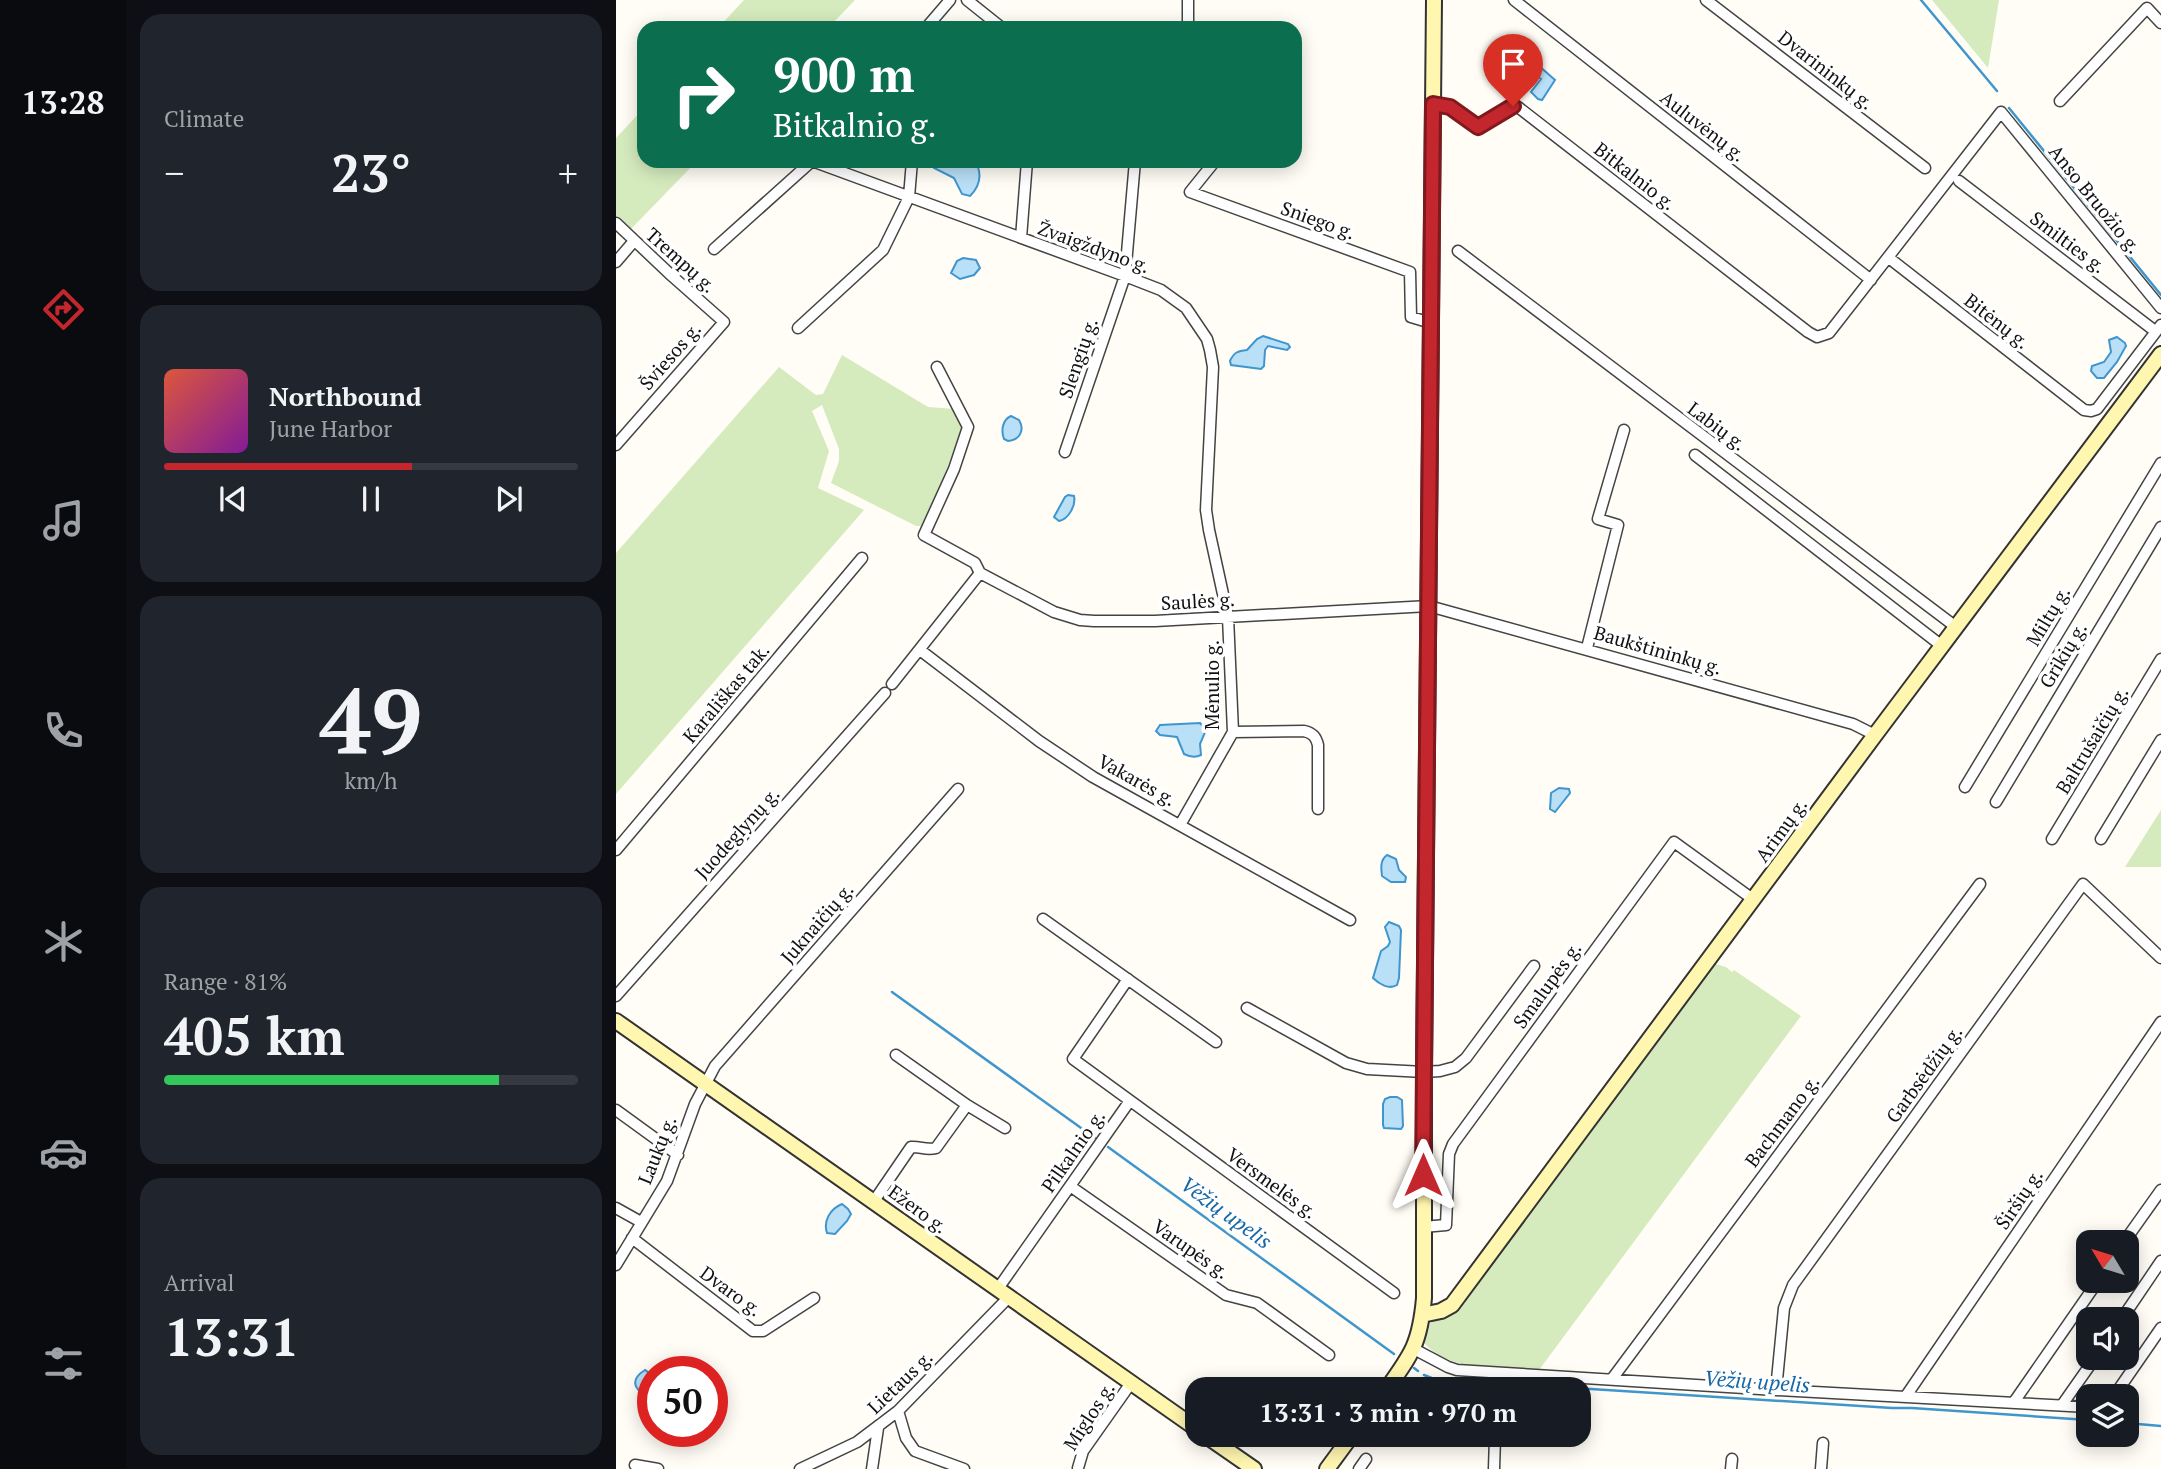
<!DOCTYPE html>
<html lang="en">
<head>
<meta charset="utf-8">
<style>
	body { margin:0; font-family:"PT Serif",serif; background:#20242c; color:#f1f3f6; height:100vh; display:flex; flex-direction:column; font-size:26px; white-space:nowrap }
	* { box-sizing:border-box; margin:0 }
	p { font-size:23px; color:#9ea1a6 }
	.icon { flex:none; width:38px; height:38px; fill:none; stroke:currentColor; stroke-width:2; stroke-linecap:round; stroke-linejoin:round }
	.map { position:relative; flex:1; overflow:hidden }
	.sheet { display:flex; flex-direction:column; gap:14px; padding:14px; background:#0d0f14; width:490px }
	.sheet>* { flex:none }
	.banner { position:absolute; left:21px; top:21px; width:665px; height:147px; border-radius:21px; box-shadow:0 4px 18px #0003; background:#0b6e4f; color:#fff; overflow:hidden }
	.needle { width:46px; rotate:308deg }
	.buttons { position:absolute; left:1460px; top:1230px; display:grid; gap:14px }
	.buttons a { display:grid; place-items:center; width:63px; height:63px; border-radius:14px; background:#171b24; box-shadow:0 4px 18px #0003; font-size:35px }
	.speed { position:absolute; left:21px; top:1356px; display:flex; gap:14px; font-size:35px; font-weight:700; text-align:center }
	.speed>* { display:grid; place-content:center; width:91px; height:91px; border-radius:50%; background:#171b24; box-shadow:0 4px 18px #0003; line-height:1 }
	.speed .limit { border:10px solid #d22; background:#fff; color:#111 }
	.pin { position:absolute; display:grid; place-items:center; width:60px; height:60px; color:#fff; margin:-72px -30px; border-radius:50% 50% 50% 0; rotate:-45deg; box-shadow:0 0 7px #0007 }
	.pin .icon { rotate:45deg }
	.me { position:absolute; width:77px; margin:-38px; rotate:0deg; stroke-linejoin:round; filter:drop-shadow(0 0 5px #0008) }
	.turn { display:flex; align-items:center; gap:24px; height:147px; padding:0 21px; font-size:32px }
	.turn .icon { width:91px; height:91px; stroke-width:2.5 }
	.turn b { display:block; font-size:49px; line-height:60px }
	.big { font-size:52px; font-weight:800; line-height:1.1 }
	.sheet .widget { flex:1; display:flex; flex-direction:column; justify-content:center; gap:10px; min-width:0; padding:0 24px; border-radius:21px; background:#20242c }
	.sheet .dial { align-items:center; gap:0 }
	.dial b { font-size:91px; line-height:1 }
	.song { display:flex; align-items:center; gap:21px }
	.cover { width:84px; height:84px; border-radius:10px; background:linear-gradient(135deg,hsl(10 70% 55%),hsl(290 70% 35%)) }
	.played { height:7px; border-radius:4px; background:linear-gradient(90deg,#c4262e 60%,#363941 60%) }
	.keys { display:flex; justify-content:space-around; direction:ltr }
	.heat { display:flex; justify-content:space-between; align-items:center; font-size:38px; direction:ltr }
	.charge { height:10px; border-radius:5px; background:linear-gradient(90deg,#34c759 81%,#363941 0) }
	.trip { position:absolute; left:569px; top:1377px; width:406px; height:70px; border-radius:21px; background:#171b24; box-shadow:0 4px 18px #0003; font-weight:800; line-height:70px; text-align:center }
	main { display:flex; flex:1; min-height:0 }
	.tabs { display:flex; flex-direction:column; width:126px; justify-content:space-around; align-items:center; background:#090b0e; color:#9ea1a6 }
	.tabs .icon { width:49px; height:49px }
	.tabs .active { color:#c4262e }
	.tabs b { font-size:32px; color:#f1f3f6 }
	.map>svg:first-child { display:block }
</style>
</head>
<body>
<main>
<nav class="tabs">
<b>13:28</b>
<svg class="icon active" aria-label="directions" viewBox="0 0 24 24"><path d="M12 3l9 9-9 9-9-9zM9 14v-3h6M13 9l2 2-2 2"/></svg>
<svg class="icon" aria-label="music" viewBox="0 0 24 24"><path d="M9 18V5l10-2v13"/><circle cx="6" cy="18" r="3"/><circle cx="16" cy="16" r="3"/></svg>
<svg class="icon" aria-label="phone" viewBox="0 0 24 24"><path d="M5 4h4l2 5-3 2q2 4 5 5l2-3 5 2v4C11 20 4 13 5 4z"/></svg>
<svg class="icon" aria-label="climate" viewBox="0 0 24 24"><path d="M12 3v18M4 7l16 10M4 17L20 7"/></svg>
<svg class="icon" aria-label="car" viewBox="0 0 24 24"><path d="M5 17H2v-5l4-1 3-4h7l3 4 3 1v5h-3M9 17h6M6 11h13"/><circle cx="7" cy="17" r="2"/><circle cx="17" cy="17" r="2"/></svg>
<svg class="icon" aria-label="filters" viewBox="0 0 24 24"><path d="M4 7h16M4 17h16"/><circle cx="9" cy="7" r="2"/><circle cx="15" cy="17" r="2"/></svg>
</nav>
<section class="sheet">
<div class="widget"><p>Climate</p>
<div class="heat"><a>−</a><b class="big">23°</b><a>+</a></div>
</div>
<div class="widget">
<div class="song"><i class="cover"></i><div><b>Northbound</b><p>June Harbor</p></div></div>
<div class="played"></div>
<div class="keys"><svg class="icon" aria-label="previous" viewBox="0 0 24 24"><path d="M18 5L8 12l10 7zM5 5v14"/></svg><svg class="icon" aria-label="pause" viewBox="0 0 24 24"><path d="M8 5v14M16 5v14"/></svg><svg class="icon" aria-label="next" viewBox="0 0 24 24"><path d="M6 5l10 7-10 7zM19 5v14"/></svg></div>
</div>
<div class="widget dial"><b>49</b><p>km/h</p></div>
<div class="widget"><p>Range · 81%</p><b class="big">405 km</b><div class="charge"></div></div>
<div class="widget"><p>Arrival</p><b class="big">13:31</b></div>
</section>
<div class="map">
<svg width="1545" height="1469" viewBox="0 0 1545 1469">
	<rect width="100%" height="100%" fill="#fffdf5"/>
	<path fill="#d5ebbd" d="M128,0H239L212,28H102Z
		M1316,0H1383L1372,68Z
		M28,108V161H81L13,231L0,218V138Z
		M226,355L312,407L339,409L347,423L346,430L309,523L305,526H300L215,483L223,461V449L206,405L196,411L213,451L202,488L248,510L0,794V553L163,367L200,395L207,394Z
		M1545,810V867H1509Z
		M1100,964L1110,967L1116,972L1118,970L1185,1016L923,1370C885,1368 834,1373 807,1342C811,1318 819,1322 838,1312L1097,965Z"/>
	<path fill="#b9e0f7" stroke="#3f96cf" stroke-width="2" d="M917,64L922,65L939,80L926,100L922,99L915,92L925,79L915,72L914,68Z
		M312,161C331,161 345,160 362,167C366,179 362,188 354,196L346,194L338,178L318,168Z
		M347,258L360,260L364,268L358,275L344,279L335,273L341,261Z
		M647,336L672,344L674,347L671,350L652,346L649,350L648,366L645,369L615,365L614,361C618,352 622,351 631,350L641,339Z
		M1501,337L1509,343L1510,346L1501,362L1488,378H1481L1475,371L1476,366L1488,362L1495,352L1493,340Z
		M395,416L403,420C409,430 404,440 392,441L388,439C385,431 386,420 395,416Z
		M452,495L458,496C460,505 453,519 443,521L438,517L449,497Z
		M584,723L590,730L584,744L585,755C579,758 574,757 568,754L561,737L544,735L540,731L544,725Z
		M943,788L953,789L954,793L939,812L934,809L935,793Z
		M771,855L780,859L783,870L790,877L789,882H775L766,876C765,868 764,860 771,855Z
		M773,922L783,926L785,930L783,978L781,985C773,990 763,984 757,978L765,951L772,946L774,942L769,927Z
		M774,1097H781L786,1100L787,1126L785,1129L768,1128L767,1125V1104L769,1099Z
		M226,1204L232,1209L235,1214L231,1221L219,1234L211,1233C207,1221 214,1209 226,1204Z
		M29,1370C40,1376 37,1389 37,1400C22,1393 10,1382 29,1370Z"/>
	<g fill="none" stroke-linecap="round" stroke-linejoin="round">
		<path stroke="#3f96cf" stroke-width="2.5" d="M1305,0L1381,91
			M1393,108L1545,295
			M276,992L479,1138
			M492,1147L778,1354
			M798,1368L802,1371
			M808,1375L818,1379L1276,1408H1296L1472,1420
			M1510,1423L1545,1426"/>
		<defs>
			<path id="minor" d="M351,0L386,28
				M898,0L1255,280
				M1090,0L1309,168
				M572,26V0
				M310,28L334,0
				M1444,101L1531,8L1545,23
				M817,104L834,107L862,126L894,107H902L1192,332L1201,337L1213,333L1385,112L1545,308
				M599,161L574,192L794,272L795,317L815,323
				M1343,181L1539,331
				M0,223L56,276L108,322L0,445
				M405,238L411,161
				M98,249L196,161L509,276L545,290L570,308L591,339L594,350L597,367L590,510L593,530L612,617L617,732L564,825
				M842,251L1340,627
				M1273,258L1468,410L1475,411L1481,409L1545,325
				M0,262L18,241
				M182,328L267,250L293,197L296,161
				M321,367L352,427L338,469L308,535L359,563L364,573
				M449,452L509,276L519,161
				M1079,455L1326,646
				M364,573L438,612L464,620L478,621H539L813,606L1237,724L1259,735
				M971,648L1002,525L982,519L1008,430
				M304,650L423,741L477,777L734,920
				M276,684L364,573
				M617,732L688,731C697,733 700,737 702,745V809
				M1349,787L1545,463
				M1380,802L1545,527
				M1436,839L1545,659
				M1485,839L1545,740
				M0,850L246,558
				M427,919L600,1042
				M512,979L457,1059L778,1293
				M0,996L269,693
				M631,1008L730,1063L751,1069L808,1072L824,1071L839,1067L850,1058L918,966
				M280,1055L351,1105L389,1128
				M0,1110L62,1155
				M454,1186L610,1295L641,1303L713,1355
				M258,1201L295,1147C304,1146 310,1151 320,1148L351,1105
				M0,1208L25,1222
				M807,1227L830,1225L833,1154L837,1144L1058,842L1138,900
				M16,1238L137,1331H147L198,1298
				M1508,1242L1545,1190
				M0,1265L51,1181L79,1104L99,1066L342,789
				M381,1290L513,1102
				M1505,1320L1545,1261
				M798,1349L832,1367L841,1370L1160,1390L1472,1407
				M996,1379L1364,884
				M1160,1390L1168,1308L1177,1285L1467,884L1545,958
				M1290,1396L1545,1022
				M1498,1396L1545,1328
				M1398,1402L1482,1281
				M1446,1405L1479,1358
				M282,1411L290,1438L299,1451L348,1469
				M19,1465L42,1469
				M462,1468L467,1451L515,1383
				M184,1469L241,1442L282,1411L392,1298
				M256,1469L262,1428
				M743,1469L750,1459
				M878,1469L879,1437
				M1115,1469L1116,1459
				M1205,1469L1207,1443"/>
			<path id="secondary" d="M0,1021L581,1429
				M806,1315L825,1311L836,1305L1259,735L1545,354
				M770,1390C796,1354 804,1343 808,1298V1072L818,0
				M589,1435L638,1469
				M711,1469L736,1435"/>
		</defs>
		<use href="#minor" stroke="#444" stroke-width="13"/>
		<use href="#secondary" stroke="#333" stroke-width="18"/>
		<use href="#minor" stroke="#fff" stroke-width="10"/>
		<use href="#secondary" stroke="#fff6b0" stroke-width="14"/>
	</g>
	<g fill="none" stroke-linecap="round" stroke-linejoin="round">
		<defs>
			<path id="route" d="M807,1175L817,104L834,107L862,127L897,106"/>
		</defs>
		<use href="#route" stroke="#7f191e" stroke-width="18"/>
		<use href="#route" stroke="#c4262e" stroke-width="12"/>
	</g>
	<g text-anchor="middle" stroke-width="7" stroke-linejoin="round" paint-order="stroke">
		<g font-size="19" fill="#111" stroke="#fff">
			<text transform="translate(1210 70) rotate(38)" y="7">Dvarininkų g.</text>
			<text transform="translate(1087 126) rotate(38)" y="7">Auluvėnų g.</text>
			<text transform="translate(1019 176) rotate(38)" y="7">Bitkalnio g.</text>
			<text transform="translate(1479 199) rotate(51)" y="7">Anso Bruožio g.</text>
			<text transform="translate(702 220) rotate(20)" y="7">Sniego g.</text>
			<text transform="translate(1452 242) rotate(37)" y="7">Smilties g.</text>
			<text transform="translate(478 247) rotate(20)" y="7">Žvaigždyno g.</text>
			<text transform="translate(65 260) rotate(42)" y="7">Trempų g.</text>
			<text transform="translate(1381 321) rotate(38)" y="7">Bitėnų g.</text>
			<text transform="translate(54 356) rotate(-49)" y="7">Šviesos g.</text>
			<text transform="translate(462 358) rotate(-71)" y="7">Slengių g.</text>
			<text transform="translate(1101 426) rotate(37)" y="7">Labių g.</text>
			<text transform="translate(582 601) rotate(-3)" y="7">Saulės g.</text>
			<text transform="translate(1432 616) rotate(-59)" y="7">Miltų g.</text>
			<text transform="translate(1042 650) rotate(16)" y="7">Baukštininkų g.</text>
			<text transform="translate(1447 655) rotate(-59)" y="7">Grikių g.</text>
			<text transform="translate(596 685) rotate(-90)" y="7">Mėnulio g.</text>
			<text transform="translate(110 693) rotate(-50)" y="7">Karališkas tak.</text>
			<text transform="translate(1476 740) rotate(-59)" y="7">Baltrušaičių g.</text>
			<text transform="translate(521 780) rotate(29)" y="7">Vakarės g.</text>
			<text transform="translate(1165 830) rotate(-54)" y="7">Arimų g.</text>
			<text transform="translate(121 833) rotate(-48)" y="7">Juodeglynų g.</text>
			<text transform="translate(201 923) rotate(-49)" y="7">Juknaičių g.</text>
			<text transform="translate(931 985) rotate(-54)" y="7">Smalupės g.</text>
			<text transform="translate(1308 1074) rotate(-54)" y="7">Garbsėdžių g.</text>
			<text transform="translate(1166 1121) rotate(-53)" y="7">Bachmano g.</text>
			<text transform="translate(41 1150) rotate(-68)" y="7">Laukų g.</text>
			<text transform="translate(457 1151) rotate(-55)" y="7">Pilkalnio g.</text>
			<text transform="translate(656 1183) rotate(36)" y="7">Versmelės g.</text>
			<text transform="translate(1403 1199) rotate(-56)" y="7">Širšių g.</text>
			<text transform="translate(302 1209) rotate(36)" y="7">Ežero g.</text>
			<text transform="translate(575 1249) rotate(35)" y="7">Varupės g.</text>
			<text transform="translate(115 1291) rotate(36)" y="7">Dvaro g.</text>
			<text transform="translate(284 1382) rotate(-44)" y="7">Lietaus g.</text>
			<text transform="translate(473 1416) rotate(-57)" y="7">Miglos g.</text>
		</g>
		<g font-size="21" font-style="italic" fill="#1768a6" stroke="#fff">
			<text transform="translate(610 1213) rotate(36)" y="7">Vėžių upelis</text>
			<text transform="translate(1141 1382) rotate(4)" y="7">Vėžių upelis</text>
		</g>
	</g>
</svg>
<div class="buttons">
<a><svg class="needle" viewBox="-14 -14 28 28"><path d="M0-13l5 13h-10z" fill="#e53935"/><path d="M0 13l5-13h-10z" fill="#9ea1a6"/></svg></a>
<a><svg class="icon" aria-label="sound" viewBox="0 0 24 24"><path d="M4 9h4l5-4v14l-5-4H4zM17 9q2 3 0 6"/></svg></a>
<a><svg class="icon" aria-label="layers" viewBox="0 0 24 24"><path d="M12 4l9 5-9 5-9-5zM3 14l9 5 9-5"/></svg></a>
</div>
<div class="speed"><div class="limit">50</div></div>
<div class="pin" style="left:897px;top:106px;background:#d93025"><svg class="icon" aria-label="arrive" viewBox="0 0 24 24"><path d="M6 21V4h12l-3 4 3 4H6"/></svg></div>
<svg class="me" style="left:807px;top:1175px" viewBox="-20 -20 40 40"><path d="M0-17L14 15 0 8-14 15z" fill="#c4262e" stroke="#fff" stroke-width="4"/></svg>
<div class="trip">13:31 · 3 min · 970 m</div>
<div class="banner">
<div class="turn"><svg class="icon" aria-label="right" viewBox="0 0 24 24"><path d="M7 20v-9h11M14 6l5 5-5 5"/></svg><div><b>900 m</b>Bitkalnio g.</div></div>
</div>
</div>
</main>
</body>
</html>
